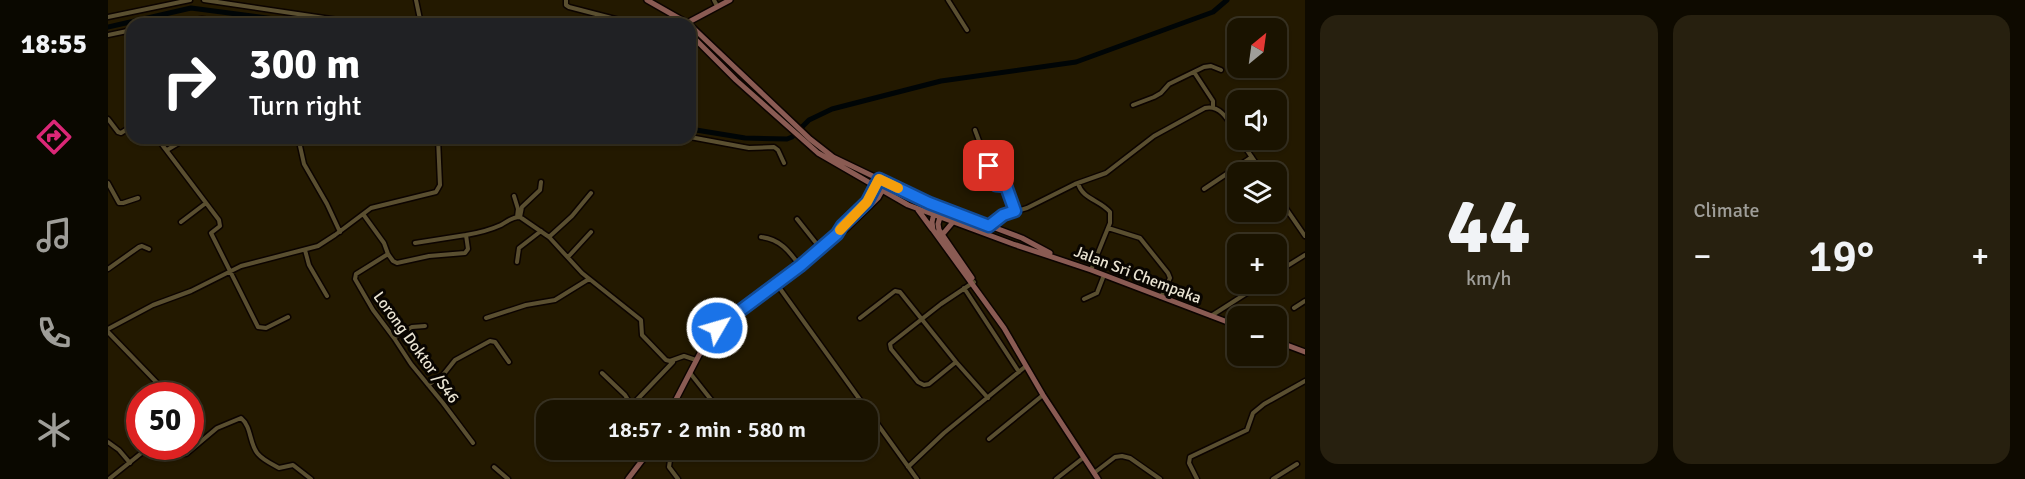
<!DOCTYPE html>
<html lang="en">
<head>
<meta charset="utf-8">
<style>
	body { margin:0; font-family:Signika,sans-serif; background:#27200f; color:#f1f3f6; height:100vh; display:flex; flex-direction:column; font-size:22px; white-space:nowrap }
	* { box-sizing:border-box; margin:0 }
	p { font-size:20px; color:#9f9e99 }
	.icon { flex:none; width:33px; height:33px; fill:none; stroke:currentColor; stroke-width:2; stroke-linecap:round; stroke-linejoin:round }
	.map { position:relative; flex:1; overflow:hidden }
	.side { display:flex; flex-direction:column; gap:15px; padding:15px; background:#0e0a00; width:720px }
	.side>* { flex:none }
	.guide { position:absolute; left:18px; top:18px; width:570px; height:126px; border-radius:18px; box-shadow:0 2px 4px #0004,0 0 0 2px #383222; background:#202124; color:#fff; overflow:hidden }
	.needle { width:39px; rotate:29deg }
	.tools { position:absolute; left:1119px; top:18px; display:grid; gap:12px }
	.tools a { display:grid; place-items:center; width:60px; height:60px; border-radius:12px; background:#1a1300; box-shadow:0 2px 4px #0004,0 0 0 2px #383222; font-size:30px }
	.speed { position:absolute; left:18px; top:382px; display:flex; gap:12px; font-size:30px; font-weight:700; text-align:center }
	.speed>* { display:grid; place-content:center; width:78px; height:78px; border-radius:50%; background:#1a1300; box-shadow:0 2px 4px #0004,0 0 0 2px #383222; line-height:1 }
	.speed .limit { border:9px solid #d22; background:#fff; color:#111 }
	.pin { position:absolute; display:grid; place-items:center; width:51px; height:51px; color:#fff; margin:-26px; border-radius:12px; box-shadow:0 3px 9px #0006 }
	.me { position:absolute; width:66px; margin:-33px; rotate:52deg; stroke-linejoin:round; filter:drop-shadow(0 0 4px #0008) }
	.turn { display:flex; align-items:center; gap:21px; height:126px; padding:0 24px; font-size:27px }
	.turn .icon { width:78px; height:78px; stroke-width:2.5 }
	.turn b { display:block; font-size:42px; line-height:51px }
	.big { font-size:45px; font-weight:600; line-height:1.1 }
	.side .card { flex:1; display:flex; flex-direction:column; justify-content:center; gap:9px; min-width:0; padding:0 21px; border-radius:18px; background:#27200f }
	.side .dial { align-items:center; gap:0 }
	.dial b { font-size:78px; line-height:1 }
	.heat { display:flex; justify-content:space-between; align-items:center; font-size:33px; direction:ltr }
	.side .tiles { flex:1; display:grid; gap:15px; grid-template-columns:repeat(2,1fr) }
	.trip { position:absolute; left:428px; top:400px; width:342px; height:60px; border-radius:18px; background:#1a1300; box-shadow:0 2px 4px #0004,0 0 0 2px #383222; font-weight:600; line-height:60px; text-align:center }
	main { display:flex; flex:1; min-height:0 }
	.tab-bar { display:flex; flex-direction:column; width:108px; justify-content:space-around; align-items:center; background:#0a0800; color:#9f9e99 }
	.tab-bar .icon { width:42px; height:42px }
	.tab-bar .on { color:#db2777 }
	.tab-bar b { font-size:27px; color:#f1f3f6 }
	.map>svg:first-child { display:block }
</style>
</head>
<body>
<main>
<nav class="tab-bar">
<b>18:55</b>
<svg class="icon on" aria-label="directions" viewBox="0 0 24 24"><path d="M12 3l9 9-9 9-9-9zM9 14v-3h6M13 9l2 2-2 2"/></svg>
<svg class="icon" aria-label="music" viewBox="0 0 24 24"><path d="M9 18V5l10-2v13"/><circle cx="6" cy="18" r="3"/><circle cx="16" cy="16" r="3"/></svg>
<svg class="icon" aria-label="phone" viewBox="0 0 24 24"><path d="M5 4h4l2 5-3 2q2 4 5 5l2-3 5 2v4C11 20 4 13 5 4z"/></svg>
<svg class="icon" aria-label="climate" viewBox="0 0 24 24"><path d="M12 3v18M4 7l16 10M4 17L20 7"/></svg>
</nav>
<div class="map">
<svg width="1197" height="479" viewBox="0 0 1197 479">
	<rect width="100%" height="100%" fill="#231900"/>
	<g fill="none" stroke-linecap="round" stroke-linejoin="round">
		<path stroke="#000506" stroke-width="5" d="M0,27L83,8L204,24
			M582,129L637,138L679,139L684,137L701,120L724,109L833,81L968,62L1105,12L1119,0"/>
		<defs>
			<path id="street" d="M96,0L257,24
				M308,0L313,24
				M458,0V5L461,7L515,21
				M606,0L609,6
				M840,0L859,30
				M0,17L82,0
				M54,24L94,19L135,24
				M489,24L491,15
				M0,35L24,30
				M1086,72L1105,101V107
				M1025,105L1046,97L1053,93L1061,84L1096,67L1103,66L1113,70
				M0,119L10,132L13,133L24,126
				M867,130L887,184L897,185L907,211
				M582,137L641,148L666,147L670,150L676,163
				M49,138L111,220L112,226L103,233L150,327L158,328L180,317
				M1132,140L1154,172
				M192,146L196,164L219,204L232,232
				M59,150L79,138
				M0,183L11,203H15L30,198
				M970,183C974,199 992,200 1002,212V223L983,270
				M1096,189L1144,157
				M1168,194L1197,236
				M406,196L410,209L409,217
				M255,214L276,243L280,254L248,274L247,279L265,310L286,338L303,364L335,403L365,443
				M412,217L414,207L432,190L433,182
				M689,219L712,248
				M73,222L98,203
				M882,226L895,215L919,208L967,184L998,173L1046,136L1097,108C1114,104 1122,124 1130,136
				M1000,228L1032,238L1060,273L1062,278L1053,297
				M441,237L464,216L483,193
				M653,237C672,239 681,251 692,266
				M307,243L358,235
				M197,250L201,265L219,296
				M280,254L285,261L289,263L321,256L357,253L360,249L358,235C370,233 382,230 393,225C400,221 404,217 412,217L441,237L474,273L533,320L534,335L558,360L562,361L576,356L588,360
				M460,257L483,232
				M409,262L411,248L433,231
				M0,269L31,247L34,246L41,249
				M1168,273L1197,255
				M668,283L809,479
				M856,288L911,372
				M976,299L989,293L996,275
				M1186,308L1197,301
				M1103,316L1153,284
				M378,318L418,305L447,300L481,279
				M752,318L787,291L792,292L848,362L880,398
				M0,329L45,305L83,291L133,266L210,246L227,235L263,208L328,192L332,185L330,138
				M0,332L56,390L49,396
				M286,338L304,327L317,326
				M848,362L821,384L816,385L810,382L783,349L782,344L833,304L866,282
				M494,373L517,395L527,411
				M582,373L612,411
				M320,385L335,375L347,360L382,341L387,342L401,362
				M523,406L565,362
				M881,439L935,395
				M0,442L11,450L22,463
				M68,447L74,454H78L109,428L133,418C144,427 141,444 150,454C155,460 164,464 171,468L185,465L203,479
				M568,450L562,460L561,467L570,479
				M386,467L400,479
				M800,467L836,433L918,366
				M986,473L1007,457L1014,456L1022,458L1052,479
				M1,479L41,447
				M948,479L975,458
				M1089,479L1081,463L1082,457L1139,430L1145,413L1156,404L1197,381
				M1165,479L1189,464"/>
			<path id="secondary" d="M539,0L581,24
				M577,24L622,0
				M582,25L702,139L725,157L821,203L914,238L942,253
				M582,34L628,80L710,153L800,205L905,244L983,270L1130,326
				M810,210L824,229
				M826,213L824,222L825,230L896,328L935,395L990,479
				M832,217L830,224L831,230L864,278
				M730,233L759,202L771,179
				M834,235L845,222
				M1168,341L1197,352
				M562,411L601,336L642,302L692,266L729,234L738,229L770,198L775,189
				M520,479L542,450"/>
		</defs>
		<use href="#street" stroke="#0c0400" stroke-width="7"/>
		<use href="#secondary" stroke="#0c0400" stroke-width="8"/>
		<use href="#street" stroke="#5a4f30" stroke-width="4"/>
		<use href="#secondary" stroke="#8a5b53" stroke-width="5"/>
	</g>
	<g fill="none" stroke-linecap="round" stroke-linejoin="round">
		<defs>
			<path id="route" d="M609,328L692,266L729,234L734,226L759,202L771,179L821,203L881,226L895,215L907,211L898,186L888,185L881,166"/>
		</defs>
		<use href="#route" stroke="#114b97" stroke-width="15"/>
		<use href="#route" stroke="#1a73e8" stroke-width="10"/>
		<path stroke="#f59e0b" stroke-width="10" d="M732,230L759,202L771,179L790,188"/>
	</g>
	<g text-anchor="middle" stroke-width="6" stroke-linejoin="round" paint-order="stroke">
		<g font-size="16" fill="#e9e3d2" stroke="#090500">
			<text transform="translate(1030 274) rotate(21)" y="6">Jalan Sri Chempaka</text>
			<text transform="translate(309 347) rotate(54)" y="6">Lorong Doktor /S46</text>
		</g>
	</g>
</svg>
<div class="tools">
<a><svg class="needle" viewBox="-14 -14 28 28"><path d="M0-13l5 13h-10z" fill="#e53935"/><path d="M0 13l5-13h-10z" fill="#9f9e99"/></svg></a>
<a><svg class="icon" aria-label="sound" viewBox="0 0 24 24"><path d="M4 9h4l5-4v14l-5-4H4zM17 9q2 3 0 6"/></svg></a>
<a><svg class="icon" aria-label="layers" viewBox="0 0 24 24"><path d="M12 4l9 5-9 5-9-5zM3 14l9 5 9-5"/></svg></a>
<a>+</a>
<a>−</a>
</div>
<div class="speed"><div class="limit">50</div></div>
<div class="pin" style="left:881px;top:166px;background:#d93025"><svg class="icon" aria-label="arrive" viewBox="0 0 24 24"><path d="M6 21V4h12l-3 4 3 4H6"/></svg></div>
<svg class="me" style="left:609px;top:328px" viewBox="-20 -20 40 40"><circle r="17" fill="#1a73e8" stroke="#fff" stroke-width="3"/><path d="M0-11L8 9 0 5-8 9z" fill="#fff"/></svg>
<div class="trip">18:57 · 2 min · 580 m</div>
<div class="guide">
<div class="turn"><svg class="icon" aria-label="right" viewBox="0 0 24 24"><path d="M7 20v-9h11M14 6l5 5-5 5"/></svg><div><b>300 m</b>Turn right</div></div>
</div>
</div>
<section class="side">
<div class="tiles">
<div class="card dial"><b>44</b><p>km/h</p></div>
<div class="card"><p>Climate</p>
<div class="heat"><a>−</a><b class="big">19°</b><a>+</a></div>
</div>
</div>
</section>
</main>
</body>
</html>
